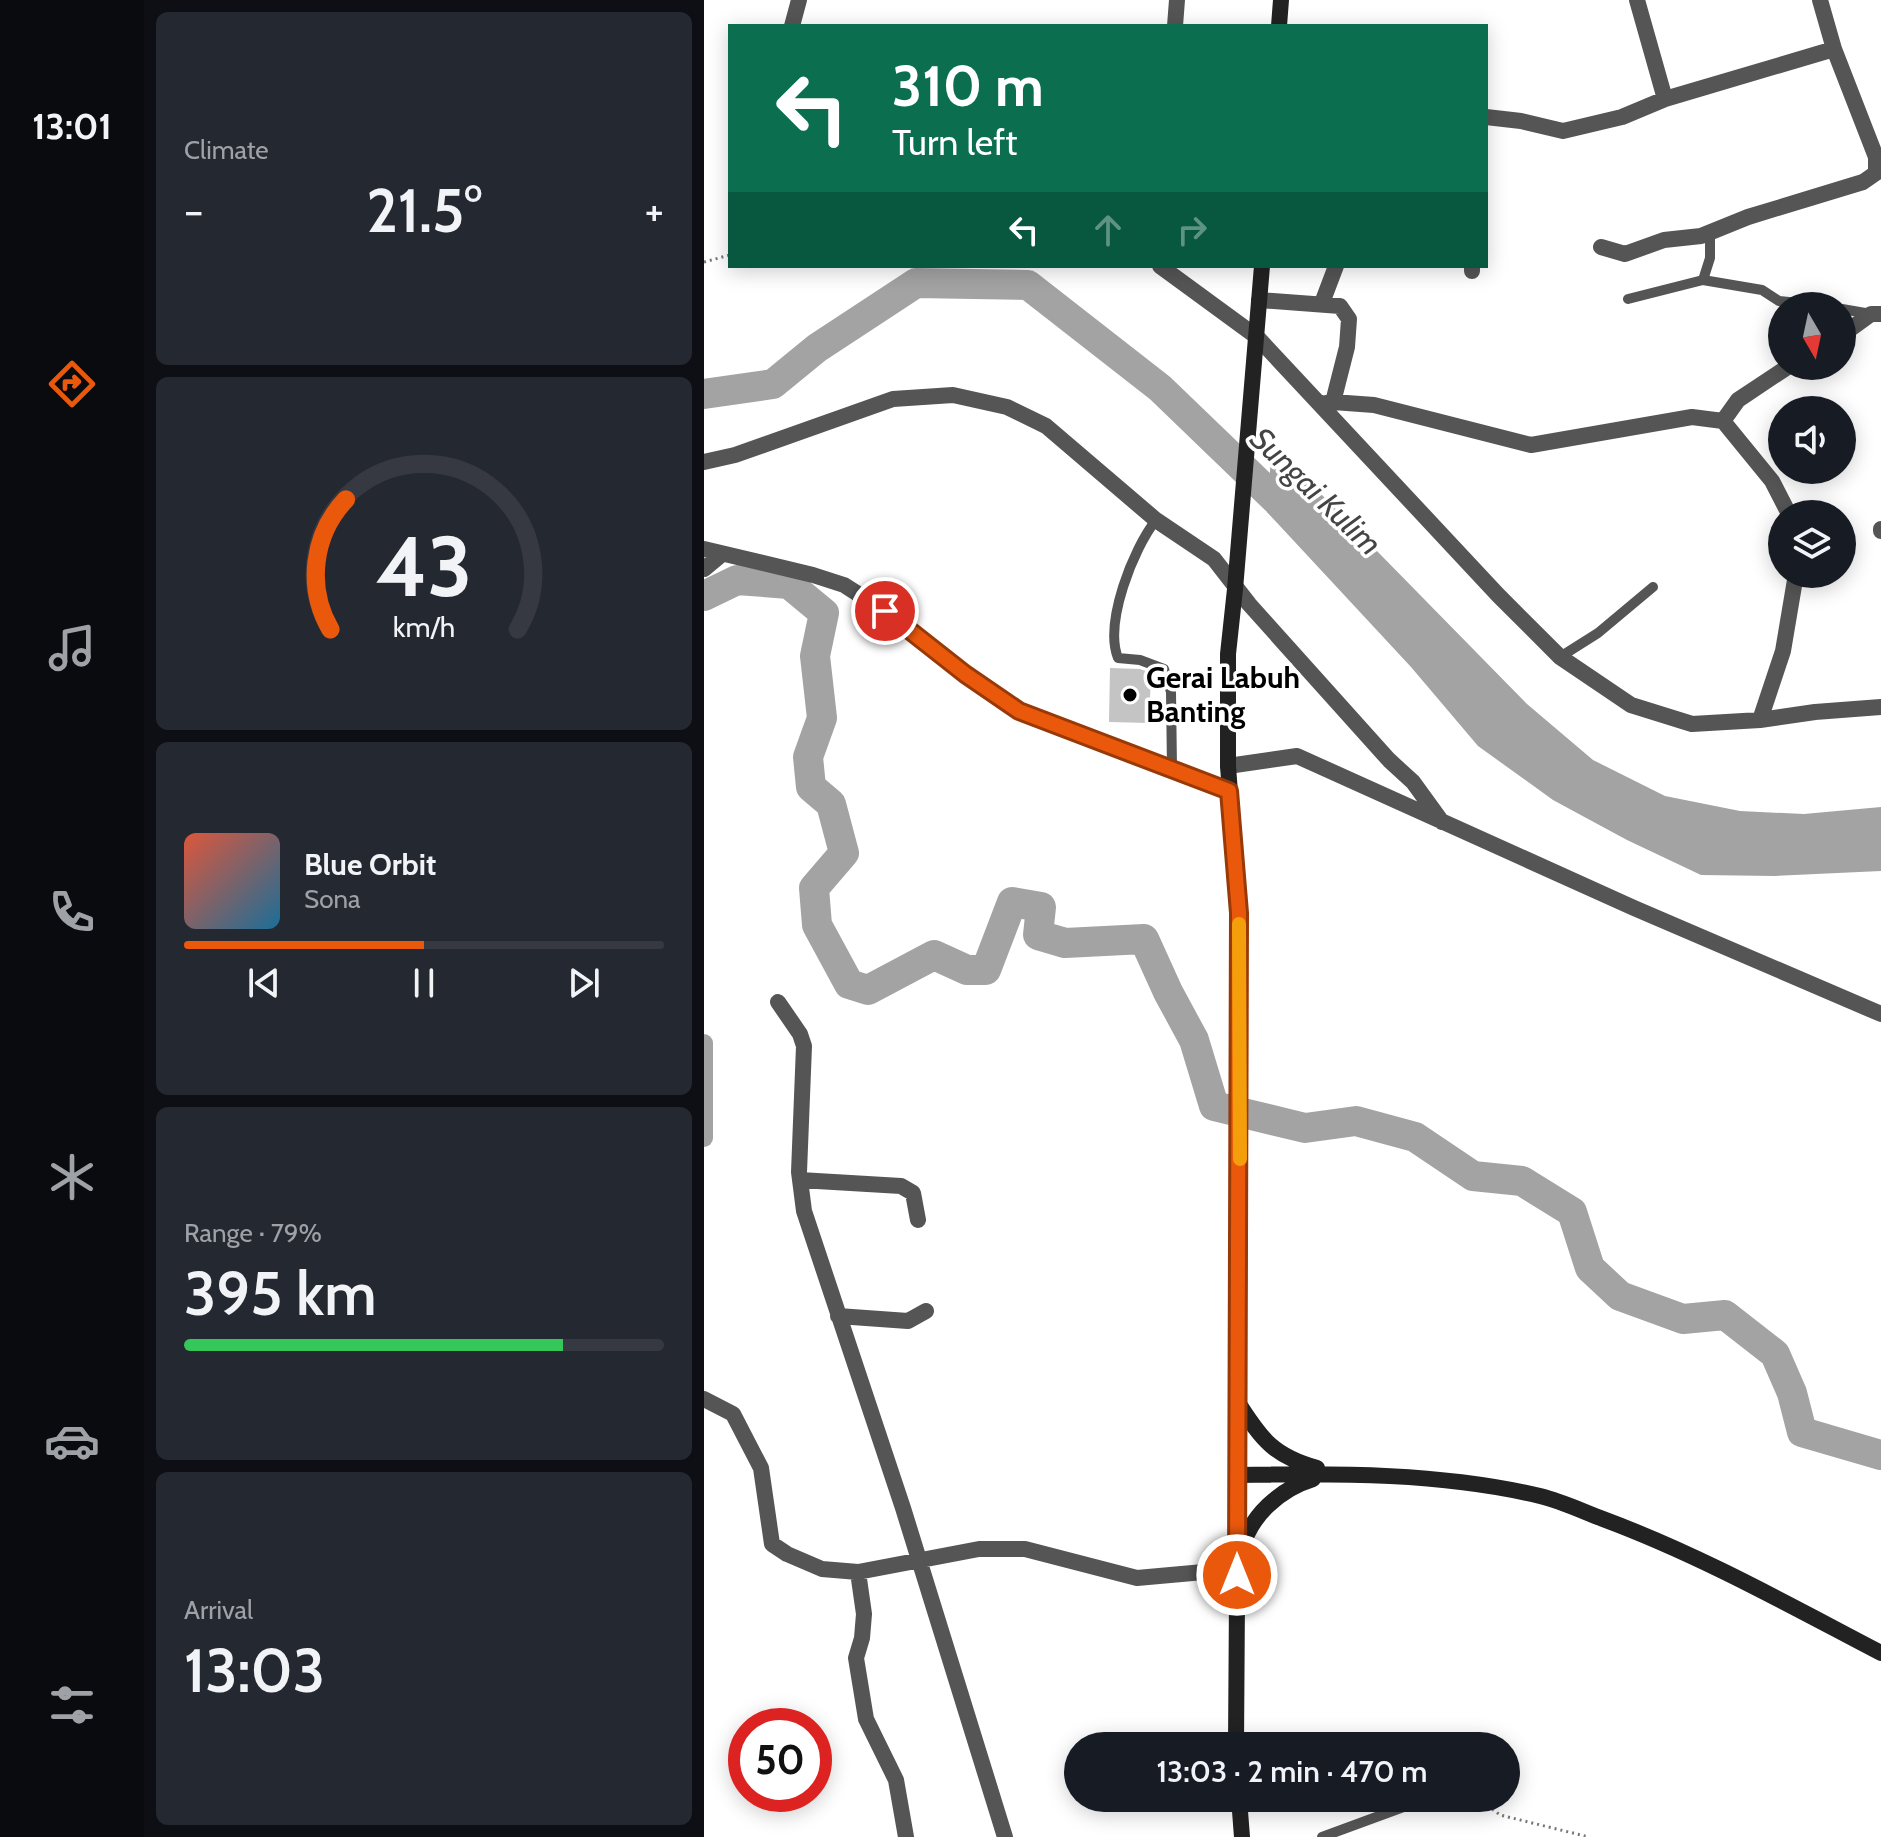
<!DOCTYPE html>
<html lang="en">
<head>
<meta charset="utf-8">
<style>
	body { margin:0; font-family:Cabin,sans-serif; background:#242831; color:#f1f3f6; height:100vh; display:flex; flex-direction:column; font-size:30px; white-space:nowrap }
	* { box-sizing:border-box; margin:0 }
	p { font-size:26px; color:#9ea1a6 }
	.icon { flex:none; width:44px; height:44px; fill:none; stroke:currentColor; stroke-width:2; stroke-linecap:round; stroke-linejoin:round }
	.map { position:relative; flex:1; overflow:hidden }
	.sheet { display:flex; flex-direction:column; gap:12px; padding:12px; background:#0d0f14; width:560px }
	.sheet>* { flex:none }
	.hud { position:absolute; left:24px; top:24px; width:760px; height:244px; border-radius:0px; box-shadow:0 4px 20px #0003; background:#0b6e4f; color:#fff; overflow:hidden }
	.needle { width:52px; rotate:171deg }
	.buttons { position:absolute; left:1064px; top:292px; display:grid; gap:16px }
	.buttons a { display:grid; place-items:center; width:88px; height:88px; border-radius:50%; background:#171b24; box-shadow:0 4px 20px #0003; font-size:40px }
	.speed { position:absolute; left:24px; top:1708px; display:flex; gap:16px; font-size:40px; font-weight:700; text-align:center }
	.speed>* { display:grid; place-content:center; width:104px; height:104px; border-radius:50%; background:#171b24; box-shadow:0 4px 20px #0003; line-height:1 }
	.speed .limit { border:12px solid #d22; background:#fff; color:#111 }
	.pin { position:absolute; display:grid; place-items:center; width:68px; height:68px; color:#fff; margin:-34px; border:4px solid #fff; border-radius:50%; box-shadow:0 2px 8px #0007 }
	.me { position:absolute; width:88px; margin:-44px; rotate:0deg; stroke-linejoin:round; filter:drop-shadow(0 0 6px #0008) }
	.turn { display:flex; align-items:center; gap:28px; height:168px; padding:0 32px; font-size:36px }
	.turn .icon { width:104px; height:104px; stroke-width:2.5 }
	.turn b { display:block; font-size:56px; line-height:68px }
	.lanes { display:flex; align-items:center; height:76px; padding:0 32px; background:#0003; justify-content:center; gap:40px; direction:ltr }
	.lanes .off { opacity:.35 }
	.big { font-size:60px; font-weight:600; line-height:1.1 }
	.sheet .tile { flex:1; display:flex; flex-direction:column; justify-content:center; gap:12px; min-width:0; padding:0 28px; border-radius:12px; background:#242831 }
	.sheet .dial { align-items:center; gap:0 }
	.dial svg { height:208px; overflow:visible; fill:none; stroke:#363941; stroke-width:7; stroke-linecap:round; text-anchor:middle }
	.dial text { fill:#f1f3f6; stroke:none }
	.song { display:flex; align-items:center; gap:24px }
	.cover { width:96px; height:96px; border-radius:12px; background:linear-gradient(135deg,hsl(10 70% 55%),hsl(200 70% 35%)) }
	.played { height:8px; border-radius:4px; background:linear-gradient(90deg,#ea580c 50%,#363941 50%) }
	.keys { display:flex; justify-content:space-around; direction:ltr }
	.heat { display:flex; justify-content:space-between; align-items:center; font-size:44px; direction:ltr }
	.charge { height:12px; border-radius:6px; background:linear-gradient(90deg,#34c759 79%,#363941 0) }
	.trip { position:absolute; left:360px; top:1732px; width:456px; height:80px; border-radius:40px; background:#171b24; box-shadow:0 4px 20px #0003; font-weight:600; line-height:80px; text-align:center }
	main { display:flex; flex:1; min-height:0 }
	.dock { display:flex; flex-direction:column; width:144px; justify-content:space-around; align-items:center; background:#090b0e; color:#9ea1a6 }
	.dock .icon { width:56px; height:56px }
	.dock .active { color:#ea580c }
	.dock b { font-size:36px; color:#f1f3f6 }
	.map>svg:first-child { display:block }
</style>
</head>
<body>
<main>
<nav class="dock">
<b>13:01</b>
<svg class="icon active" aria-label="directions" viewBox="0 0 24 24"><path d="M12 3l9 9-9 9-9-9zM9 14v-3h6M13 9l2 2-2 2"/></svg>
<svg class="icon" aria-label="music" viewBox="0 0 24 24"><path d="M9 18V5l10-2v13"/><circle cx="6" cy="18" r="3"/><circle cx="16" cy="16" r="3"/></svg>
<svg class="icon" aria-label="phone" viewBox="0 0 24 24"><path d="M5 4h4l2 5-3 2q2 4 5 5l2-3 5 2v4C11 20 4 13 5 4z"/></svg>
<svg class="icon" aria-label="climate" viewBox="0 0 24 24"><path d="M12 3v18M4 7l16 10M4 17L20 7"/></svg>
<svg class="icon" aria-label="car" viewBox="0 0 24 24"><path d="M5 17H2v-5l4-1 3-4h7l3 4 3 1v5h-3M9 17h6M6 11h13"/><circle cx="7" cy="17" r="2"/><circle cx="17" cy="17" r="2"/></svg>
<svg class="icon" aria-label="filters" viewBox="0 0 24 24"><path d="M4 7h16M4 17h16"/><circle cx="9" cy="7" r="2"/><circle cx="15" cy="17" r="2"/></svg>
</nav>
<section class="sheet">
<div class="tile"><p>Climate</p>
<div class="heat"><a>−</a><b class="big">21.5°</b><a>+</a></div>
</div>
<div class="tile dial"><svg viewBox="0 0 100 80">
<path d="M14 69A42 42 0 1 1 86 69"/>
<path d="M14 69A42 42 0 0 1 20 19" stroke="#ea580c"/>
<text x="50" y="56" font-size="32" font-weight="700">43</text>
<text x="50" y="72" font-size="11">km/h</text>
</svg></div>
<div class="tile">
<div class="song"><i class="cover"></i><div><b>Blue Orbit</b><p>Sona</p></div></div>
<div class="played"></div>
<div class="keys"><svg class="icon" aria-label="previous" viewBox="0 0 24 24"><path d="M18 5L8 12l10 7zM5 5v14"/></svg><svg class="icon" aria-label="pause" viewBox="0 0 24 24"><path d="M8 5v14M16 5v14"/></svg><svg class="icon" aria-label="next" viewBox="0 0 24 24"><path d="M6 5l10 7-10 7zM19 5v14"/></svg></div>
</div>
<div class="tile"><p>Range · 79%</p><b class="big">395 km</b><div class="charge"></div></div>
<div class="tile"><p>Arrival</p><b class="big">13:03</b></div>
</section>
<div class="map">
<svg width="1177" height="1837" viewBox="0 0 1177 1837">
	<rect width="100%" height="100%" fill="#fff"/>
	<path fill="#a3a3a3" d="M568,444L823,704L889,760L961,796L1036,811L1100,814L1177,807V871L1071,876L997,875L923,840L849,800L774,746L707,667L563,512Z"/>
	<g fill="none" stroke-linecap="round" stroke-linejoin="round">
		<path stroke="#a3a3a3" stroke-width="18" d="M0,1043V1138"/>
		<path stroke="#a3a3a3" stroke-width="30" d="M0,394L69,384L113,348L212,283L324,285L456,388L593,520
			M0,596L33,580L85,584L120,613L111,656L118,718L104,757L107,787L127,804L140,853L110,888L113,925L145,984L164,990L230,955L263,970H282L308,902L337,907L334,935L361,943L440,939L464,992L490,1040L510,1106L601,1128L652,1121L711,1137L769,1176L818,1181L868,1212L886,1268L916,1296L979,1319L1021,1315L1071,1354L1088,1393L1098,1432L1177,1455"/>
	</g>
	<path fill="#c4c4c4" d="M406,668L436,669L447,673L445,723L405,722Z"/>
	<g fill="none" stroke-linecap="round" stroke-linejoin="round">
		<path stroke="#777" stroke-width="3" stroke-dasharray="2 4" stroke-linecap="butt" d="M0,262L26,255
			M774,1798L796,1815L885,1837"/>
		<path stroke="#555" stroke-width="10" d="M999,280L1006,258V232
			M924,299L999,280L1058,290L1075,301L1124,306
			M1138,309L1167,314
			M452,520C429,549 400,623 414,658L436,660L460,669L467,692L468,769
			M856,657L894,633L949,587
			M618,1837L724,1798"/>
		<path stroke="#555" stroke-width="16" d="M933,0L961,99
			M88,26L95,0
			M471,26L473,0
			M782,117L817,121L859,131L918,117L961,99L1130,49
			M897,247L921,254L960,240L997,236L1044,217L1159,182L1172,173V157L1130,49L1116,0
			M456,266L553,337L794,595L856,657L927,705L988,724L1056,720L1111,712L1177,707
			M768,271V266
			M555,300L636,306L645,319L643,347L629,402
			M618,303L632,266
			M1138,335L1167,314H1177
			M617,404L629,402L670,405L827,445L988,417L1019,421L1068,481L1085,514
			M1019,421L1034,400L1085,366
			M0,462L31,455L189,399L249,395L303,407L342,426L452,520L510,559L545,604L685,760L709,782L738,822
			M1177,529V531
			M0,549L109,575L140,585L181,611L261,674L315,711L525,791
			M0,569L18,554
			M1056,720L1079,651L1092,574
			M524,766L593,756L930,908L1177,1014
			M74,1002L96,1034L100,1046L95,1172L100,1211L199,1508L301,1837
			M96,1180L197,1186L209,1193L214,1220
			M134,1316L204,1321L222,1311
			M0,1399L29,1414L57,1468L68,1544L83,1554L118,1569L154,1572L275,1549H321L433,1578L533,1569
			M154,1572L160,1614L158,1638L152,1658L162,1719L192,1780L202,1837"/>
		<path stroke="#222" stroke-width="16" d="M575,26L577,0
			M535,1404C558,1440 570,1456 613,1468
			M534,1475C633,1473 740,1473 836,1496C857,1501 878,1511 899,1519C996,1555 1085,1605 1177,1653
			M538,1549C546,1516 576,1489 609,1479
			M532,1746L536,1152L535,913L524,766V654L531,589L558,266
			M535,1798L538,1837"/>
	</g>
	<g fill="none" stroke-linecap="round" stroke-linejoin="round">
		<defs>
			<path id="route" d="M181,611L261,674L315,711L525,791L535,913L533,1575"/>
		</defs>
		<use href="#route" stroke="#983908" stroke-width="20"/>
		<use href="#route" stroke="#ea580c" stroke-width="14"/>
		<path stroke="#f59e0b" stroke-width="14" d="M535,924L536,1159"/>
	</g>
	<circle fill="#000" stroke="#fff" stroke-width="3" cx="426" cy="695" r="8"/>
	<g text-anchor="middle" stroke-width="7" stroke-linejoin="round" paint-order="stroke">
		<g font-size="30" font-weight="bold" fill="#000" stroke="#fff" text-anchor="start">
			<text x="442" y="688">Gerai Labuh<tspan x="442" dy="34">Banting</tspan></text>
		</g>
		<g font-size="32" font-style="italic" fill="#444" stroke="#fff">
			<text transform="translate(612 491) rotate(44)" y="11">Sungai Kulim</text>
		</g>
	</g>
</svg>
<div class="buttons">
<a><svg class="needle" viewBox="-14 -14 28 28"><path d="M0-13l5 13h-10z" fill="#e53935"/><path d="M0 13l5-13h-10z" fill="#9ea1a6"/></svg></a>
<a><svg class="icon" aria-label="sound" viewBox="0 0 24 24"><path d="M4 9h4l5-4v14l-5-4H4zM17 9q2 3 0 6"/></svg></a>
<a><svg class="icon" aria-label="layers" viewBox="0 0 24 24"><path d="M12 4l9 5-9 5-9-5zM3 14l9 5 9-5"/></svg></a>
</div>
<div class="speed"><div class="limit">50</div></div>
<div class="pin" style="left:181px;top:611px;background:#d93025"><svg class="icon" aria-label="arrive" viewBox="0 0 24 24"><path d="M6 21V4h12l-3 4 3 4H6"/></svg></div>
<svg class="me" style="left:533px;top:1575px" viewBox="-20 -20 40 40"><circle r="17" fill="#ea580c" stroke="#fff" stroke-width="3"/><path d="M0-11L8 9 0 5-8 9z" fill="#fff"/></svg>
<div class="trip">13:03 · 2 min · 470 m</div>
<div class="hud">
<div class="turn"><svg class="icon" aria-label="left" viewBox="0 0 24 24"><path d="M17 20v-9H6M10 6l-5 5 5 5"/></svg><div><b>310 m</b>Turn left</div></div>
<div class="lanes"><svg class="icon" aria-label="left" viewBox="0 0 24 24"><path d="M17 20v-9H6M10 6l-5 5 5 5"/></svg><svg class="icon off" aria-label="ahead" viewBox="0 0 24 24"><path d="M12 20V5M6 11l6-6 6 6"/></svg><svg class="icon off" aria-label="right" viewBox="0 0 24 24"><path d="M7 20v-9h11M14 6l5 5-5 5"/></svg></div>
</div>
</div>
</main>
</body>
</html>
